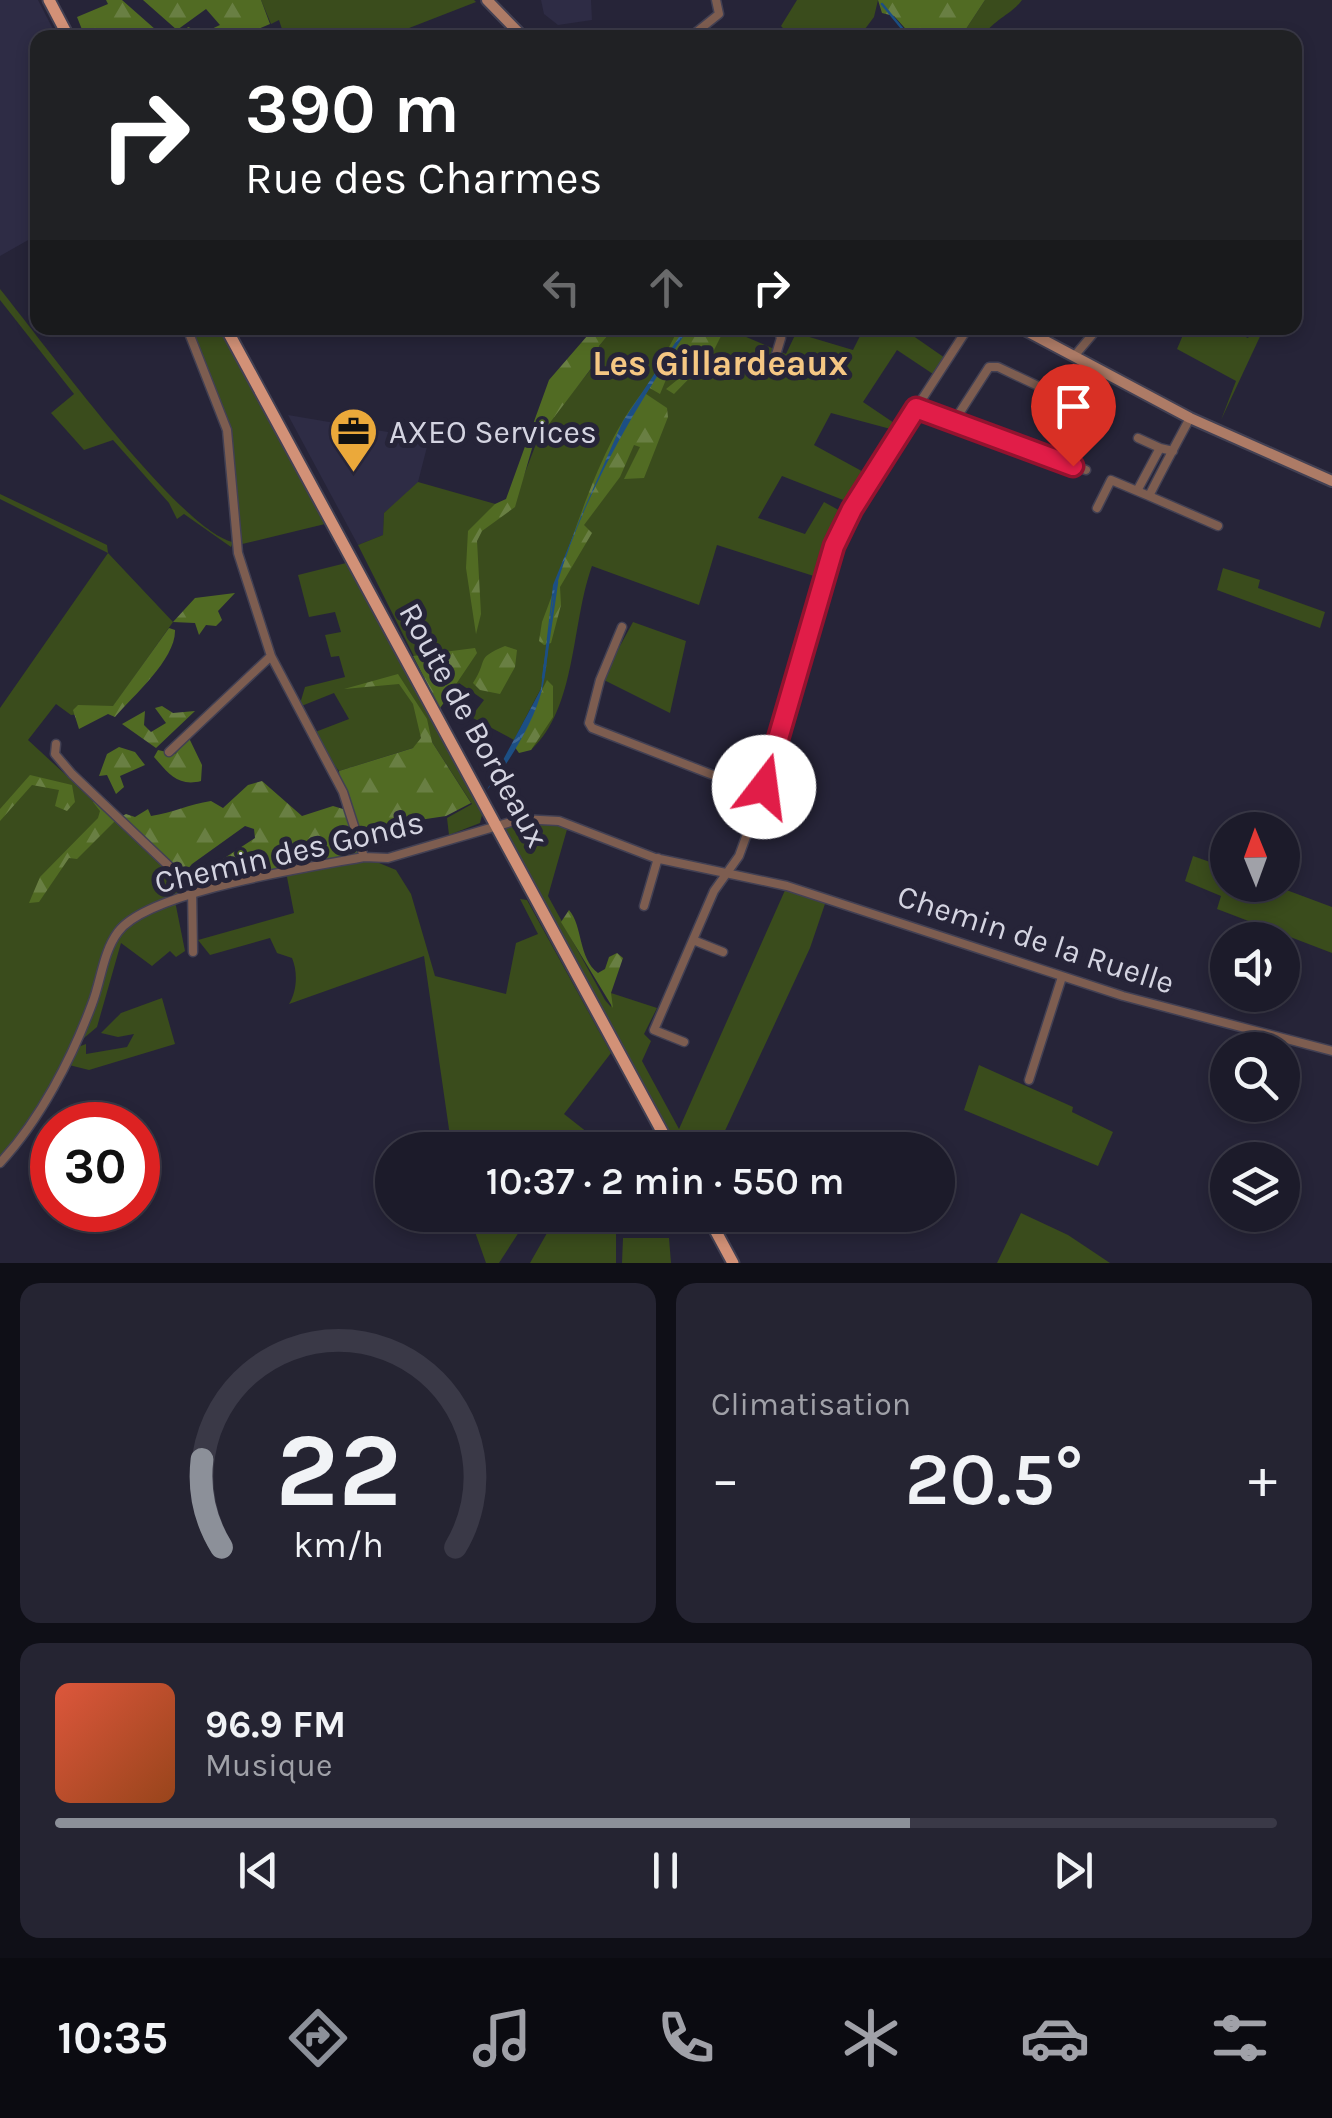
<!DOCTYPE html>
<html lang="fr">
<head>
<meta charset="utf-8">
<style>
	body { margin:0; font-family:Karla,sans-serif; background:#252432; color:#f1f3f6; height:100vh; display:flex; flex-direction:column; font-size:38px; white-space:nowrap }
	* { box-sizing:border-box; margin:0 }
	p { font-size:32px; color:#a0a1a8 }
	.icon { flex:none; width:55px; height:55px; fill:none; stroke:currentColor; stroke-width:2; stroke-linecap:round; stroke-linejoin:round }
	.map { position:relative; height:1263px; overflow:hidden }
	.panel { display:flex; flex-direction:column; gap:20px; padding:20px; background:#0f0f17; flex:1 }
	.panel>* { flex:none }
	.guide { position:absolute; left:30px; top:30px; width:1272px; height:305px; border-radius:20px; box-shadow:0 5px 15px #0003,0 0 0 2px #3a3947; background:#202124; color:#fff; overflow:hidden }
	.needle { width:65px; rotate:359deg }
	.controls { position:absolute; left:1210px; top:812px; display:grid; gap:20px }
	.controls a { display:grid; place-items:center; width:90px; height:90px; border-radius:50%; background:#1c1b2a; box-shadow:0 5px 15px #0003,0 0 0 2px #3a3947; font-size:50px }
	.speed { position:absolute; left:30px; top:1102px; display:flex; gap:20px; font-size:50px; font-weight:700; text-align:center }
	.speed>* { display:grid; place-content:center; width:130px; height:130px; border-radius:50%; background:#1c1b2a; box-shadow:0 5px 15px #0003,0 0 0 2px #3a3947; line-height:1 }
	.speed .limit { border:15px solid #d22; background:#fff; color:#111 }
	.pin { position:absolute; display:grid; place-items:center; width:85px; height:85px; color:#fff; margin:-102px -42px; border-radius:50% 50% 50% 0; rotate:-45deg; box-shadow:0 0 10px #0007 }
	.pin .icon { rotate:45deg }
	.me { position:absolute; width:110px; margin:-55px; rotate:15deg; stroke-linejoin:round; filter:drop-shadow(0 0 8px #0008) }
	.turn { display:flex; align-items:center; gap:35px; height:210px; padding:0 50px; font-size:45px }
	.turn .icon { width:130px; height:130px; stroke-width:2.5 }
	.turn b { display:block; font-size:70px; line-height:85px }
	.lanes { display:flex; align-items:center; height:95px; padding:0 50px; background:#0003; justify-content:center; gap:50px; direction:ltr }
	.lanes .off { opacity:.35 }
	.big { font-size:75px; font-weight:600; line-height:1.1 }
	.panel .tile { flex:1; display:flex; flex-direction:column; justify-content:center; gap:15px; min-width:0; padding:0 35px; border-radius:20px; background:#252432 }
	.panel .dial { align-items:center; gap:0 }
	.dial svg { height:260px; overflow:visible; fill:none; stroke:#3a3947; stroke-width:7; stroke-linecap:round; text-anchor:middle }
	.dial text { fill:#f1f3f6; stroke:none }
	.song { display:flex; align-items:center; gap:30px }
	.cover { width:120px; height:120px; border-radius:15px; background:linear-gradient(135deg,hsl(10 70% 55%),hsl(20 70% 35%)) }
	.played { height:10px; border-radius:5px; background:linear-gradient(90deg,#8c9099 70%,#3a3947 70%) }
	.keys { display:flex; justify-content:space-around; direction:ltr }
	.heat { display:flex; justify-content:space-between; align-items:center; font-size:55px; direction:ltr }
	.panel .tiles { flex:1; display:grid; gap:20px; grid-template-columns:1fr 1fr }
	.tile:last-child { grid-column:span 2 }
	.trip { position:absolute; left:375px; top:1132px; width:580px; height:100px; border-radius:50px; background:#1c1b2a; box-shadow:0 5px 15px #0003,0 0 0 2px #3a3947; font-weight:600; line-height:100px; text-align:center }
	.menu { display:flex; height:160px; justify-content:space-around; align-items:center; background:#0b0b11; color:#a0a1a8 }
	.menu .icon { width:70px; height:70px }
	.menu .on { color:#8c9099 }
	.menu b { font-size:45px; color:#f1f3f6 }
	.map>svg:first-child { display:block }
</style>
</head>
<body>
<div class="map">
<svg width="1332" height="1263" viewBox="0 0 1332 1263">
	<defs>
		<pattern id="forest-firs" width="22" height="20" patternUnits="userSpaceOnUse" patternTransform="scale(2.5)"><rect width="22" height="20" fill="#516b23"/><path d="M5 1l3.5 6h-7zM16 11l3.5 6h-7z" fill="#697f43"/></pattern>
		<pattern id="water-waves" width="16" height="10" patternUnits="userSpaceOnUse" patternTransform="scale(2.5)"><rect width="16" height="10" fill="#1c4f84"/><path d="M0 5q4-4 8 0t8 0" fill="none" stroke="#3c6795"/></pattern>
	</defs>
	<rect width="100%" height="100%" fill="#262438"/>
	<path fill="#2e2c45" d="M0,0H38L57,37L38,38L37,235L0,256Z
		M541,0H591L592,20L558,25L544,14Z
		M288,415L429,439L417,486L384,513L383,535L358,545Z"/>
	<path fill="#3a4c1c" d="M261,0H474L476,2L386,37L285,38L279,20L271,24Z
		M797,0H878L874,17L859,37H791L781,26Z
		M985,0H1022C1011,15 997,17 982,37L960,38Z
		M0,289C40,338 181,532 233,542L231,547L184,514L177,519L169,503L113,440L84,450L51,413L74,394L0,300Z
		M189,328H219L325,524L238,545L227,430Z
		M614,328H725L786,354L796,333L853,350L864,328H912L909,333L945,358L933,374L897,350L863,402L900,427L898,431L831,413L814,445L869,475L851,503L782,476L758,518L805,534L824,502L844,513L832,536L820,578L717,545L699,605L592,566C571,624 577,707 531,750L516,741L541,688L514,740L471,717L484,700L459,683L440,708L358,545L383,535L384,513L418,482L506,507L514,501L541,431L596,363L599,346Z
		M1186,328H1225L1248,338L1254,328H1264L1221,420L1236,381L1177,349Z
		M0,494L107,545L108,553L173,622L110,711L71,715L56,704L28,740L195,894L175,901L185,951L176,957L170,951L152,966L121,943L97,1027L71,1049L29,1125L0,1163V708L108,553L0,499Z
		M346,563L476,802L482,815L480,823L449,835L447,818L472,804L432,742L339,771L310,734L349,719L334,693L299,707L305,687L345,677L339,656L331,657L325,635L341,632L335,612L309,617L298,575Z
		M1223,568L1260,580L1258,588L1325,612L1320,628L1217,590Z
		M633,622L686,641L670,713L602,679Z
		M532,821L568,826L548,896L605,1000L611,1007V993L657,1008L644,1034L651,1041L642,1061L679,1129L786,888L826,901L810,948L716,1150H677L504,827Z
		M1193,856L1227,868L1228,885H1273L1332,907V953L1217,909L1221,896L1185,881Z
		M367,858L396,870L411,894L435,976L506,994L516,943L538,934L520,899L527,900L611,1053L564,1114L592,1136L581,1150H452L424,956L289,1004C297,991 298,972 292,958L277,953L270,938L210,955L198,940L294,913L286,872Z
		M162,998L175,1044L89,1070L65,1064L78,1047L86,1044V1054L127,1047L134,1034L118,1037L101,1033L121,1013Z
		M979,1065L1073,1107L1072,1112L1113,1132L1098,1166L964,1110Z
		M1021,1213L1068,1235L1110,1263H997Z
		M469,1215H530L499,1263H486Z
		M559,1223L616,1224V1263H530L551,1226Z
		M623,1238H669L671,1263H622Z"/>
	<path fill="url(#forest-firs)" d="M106,0H122L164,37H85L77,17L108,4Z
		M143,0H261L270,24L239,37H189L183,33L188,27L203,33L220,25L206,9L177,30Z
		M878,0H985L960,38L913,37L894,16L882,13Z
		M594,328H614L599,346L596,362L533,445L515,507L482,531L477,541L481,614L476,634L466,568L468,531L495,504L506,499L549,380Z
		M679,328H725L711,356L674,394L666,389L687,372L677,362L672,365L660,394L648,387Z
		M643,392L667,408L668,417L644,478L624,479L640,447L634,445L620,477L584,525L592,533L560,587L561,605L551,643L544,645L539,641L542,622C570,551 596,449 643,392Z
		M235,593L218,611L222,620L216,626L206,625L199,635L195,623L173,622L195,598Z
		M169,628L175,630C176,659 133,696 115,717L108,714L79,729L73,710L78,705L113,706Z
		M505,646L517,650L515,667L500,694L480,690L473,683C489,659 474,659 505,646Z
		M475,648L477,653L440,708L413,656Z
		M398,674L427,719L432,742L471,803L446,816L366,828L356,856L199,889L193,884L200,874L255,838L254,829L245,826L192,864L181,877L117,819L77,859L69,858L39,902L29,903L40,877L98,818L100,811L93,802L97,801L117,819L126,814L135,817L148,809L151,816C173,813 189,804 211,801L223,808L248,785L262,781L302,816L333,806L343,809L339,771L413,748L421,738L413,704L399,684L344,689Z
		M547,680L553,686V717L531,750L519,753L514,746Z
		M162,706L173,713L195,711L156,748L122,724L145,711L144,725L151,732L166,723L155,708Z
		M189,738L202,765L201,781C178,787 168,773 154,757L158,750L175,754Z
		M119,747L135,752L145,765L120,776L124,787L116,794L107,775L99,776L107,754Z
		M30,775L72,785L75,802L67,811L55,806L59,790L32,785L0,821V809Z
		M569,910C583,926 578,958 598,973L605,969L609,957L617,953L623,958L611,993L613,1008L561,922Z"/>
	<path fill="url(#water-waves)" d="M685,328H689C635,407 585,492 557,584C546,618 551,656 542,690C534,722 508,764 487,790L541,689L553,585L581,516L623,421Z"/>
	<g fill="none" stroke-linecap="round" stroke-linejoin="round">
		<path stroke="#1c4f84" stroke-width="2.5" d="M882,4L910,38
			M543,678L557,582"/>
		<defs>
			<path id="street" d="M689,38L719,14L716,0
				M187,328L227,430L238,553L271,656L343,792L364,857
				M1076,354L1098,328
				M775,358L781,338L777,328
				M916,408L1086,470
				M953,423L989,367H998L1093,412L1073,466
				M1138,438L1160,448
				M1173,451L1160,448L1137,491L1149,496C1162,470 1176,444 1190,418
				M1149,496L1218,526
				M1097,508L1111,480L1137,491
				M622,627L600,680L589,723L592,728L731,782L764,787
				M56,744L55,754L72,774L192,888L193,952
				M169,752L271,656
				M644,906L658,858
				M693,940L723,952
				M684,1042L654,1030L714,891L739,856L764,787L834,547L851,509L966,331
				M1029,1080L1062,977
				M0,1163C40,1120 72,1058 92,1004C101,981 103,952 118,932C148,891 311,867 364,857L388,858L521,819L559,821L655,858L787,886L1123,996L1332,1051"/>
			<path id="secondary" d="M487,0L524,38
				M1021,328L1190,418L1332,481"/>
			<path id="primary" d="M49,0L69,38
				M226,328L672,1150
				M707,1215L733,1263"/>
		</defs>
		<use href="#street" stroke="#424053" stroke-width="11"/>
		<use href="#secondary" stroke="#424053" stroke-width="14"/>
		<use href="#primary" stroke="#424053" stroke-width="15"/>
		<use href="#street" stroke="#7d5d50" stroke-width="8"/>
		<use href="#secondary" stroke="#ad7b66" stroke-width="10"/>
		<use href="#primary" stroke="#d29177" stroke-width="11"/>
	</g>
	<g fill="none" stroke-linecap="round" stroke-linejoin="round">
		<defs>
			<path id="route" d="M764,787L834,546L852,509L916,408L1073,466"/>
		</defs>
		<use href="#route" stroke="#92132f" stroke-width="25"/>
		<use href="#route" stroke="#e11d48" stroke-width="18"/>
	</g>
	<defs>
		<symbol id="office-pin" viewBox="-11 -11 22 30"><path d="M0 17L-7.5 6A9.5 9.5 0 1 1 7.5 6Z" fill="#eba93a" stroke="#262438"/><path d="M-6-3h4V-5.5h4V-3h4V5H-6ZM-1-4.5V-3h2v-1.5ZM-6 0V1H6V0Z" fill="#111"/></symbol>
	</defs>
	<g fill-rule="evenodd">
		<use href="#office-pin" x="326" y="404" width="55" height="75"/>
	</g>
	<g text-anchor="middle" stroke-width="10" stroke-linejoin="round" paint-order="stroke">
		<g font-size="32" fill="#d4d4e1" stroke="#262438" text-anchor="start">
			<text x="389" y="443">AXEO Services</text>
		</g>
		<g font-size="32" fill="#d4d4e1" stroke="#262438">
			<text transform="translate(474 725) rotate(61)" y="11">Route de Bordeaux</text>
			<text transform="translate(289 852) rotate(-13)" y="11">Chemin des Gonds</text>
			<text transform="translate(1036 939) rotate(18)" y="11">Chemin de la Ruelle</text>
		</g>
		<g font-size="35" font-weight="bold" fill="#f5c783" stroke="#262438">
			<text x="720" y="375">Les Gillardeaux</text>
		</g>
	</g>
</svg>
<div class="controls">
<a><svg class="needle" viewBox="-14 -14 28 28"><path d="M0-13l5 13h-10z" fill="#e53935"/><path d="M0 13l5-13h-10z" fill="#a0a1a8"/></svg></a>
<a><svg class="icon" aria-label="sound" viewBox="0 0 24 24"><path d="M4 9h4l5-4v14l-5-4H4zM17 9q2 3 0 6"/></svg></a>
<a><svg class="icon" aria-label="search" viewBox="0 0 24 24"><circle cx="10" cy="10" r="6"/><path d="M15 15l6 6"/></svg></a>
<a><svg class="icon" aria-label="layers" viewBox="0 0 24 24"><path d="M12 4l9 5-9 5-9-5zM3 14l9 5 9-5"/></svg></a>
</div>
<div class="speed"><div class="limit">30</div></div>
<div class="pin" style="left:1073px;top:466px;background:#d93025"><svg class="icon" aria-label="arrive" viewBox="0 0 24 24"><path d="M6 21V4h12l-3 4 3 4H6"/></svg></div>
<svg class="me" style="left:764px;top:787px" viewBox="-20 -20 40 40"><circle r="19" fill="#fff"/><path d="M0-13L10 11 0 6-10 11z" fill="#e11d48"/></svg>
<div class="trip">10:37 · 2 min · 550 m</div>
<div class="guide">
<div class="turn"><svg class="icon" aria-label="right" viewBox="0 0 24 24"><path d="M7 20v-9h11M14 6l5 5-5 5"/></svg><div><b>390 m</b>Rue des Charmes</div></div>
<div class="lanes"><svg class="icon off" aria-label="left" viewBox="0 0 24 24"><path d="M17 20v-9H6M10 6l-5 5 5 5"/></svg><svg class="icon off" aria-label="ahead" viewBox="0 0 24 24"><path d="M12 20V5M6 11l6-6 6 6"/></svg><svg class="icon" aria-label="right" viewBox="0 0 24 24"><path d="M7 20v-9h11M14 6l5 5-5 5"/></svg></div>
</div>
</div>
<section class="panel">
<div class="tiles">
<div class="tile dial"><svg viewBox="0 0 100 80">
<path d="M14 69A42 42 0 1 1 86 69"/>
<path d="M14 69A42 42 0 0 1 8 42" stroke="#8c9099"/>
<text x="50" y="56" font-size="32" font-weight="700">22</text>
<text x="50" y="72" font-size="11">km/h</text>
</svg></div>
<div class="tile"><p>Climatisation</p>
<div class="heat"><a>−</a><b class="big">20.5°</b><a>+</a></div>
</div>
<div class="tile">
<div class="song"><i class="cover"></i><div><b>96.9 FM</b><p>Musique</p></div></div>
<div class="played"></div>
<div class="keys"><svg class="icon" aria-label="previous" viewBox="0 0 24 24"><path d="M18 5L8 12l10 7zM5 5v14"/></svg><svg class="icon" aria-label="pause" viewBox="0 0 24 24"><path d="M8 5v14M16 5v14"/></svg><svg class="icon" aria-label="next" viewBox="0 0 24 24"><path d="M6 5l10 7-10 7zM19 5v14"/></svg></div>
</div>
</div>
</section>
<nav class="menu">
<b>10:35</b>
<svg class="icon on" aria-label="directions" viewBox="0 0 24 24"><path d="M12 3l9 9-9 9-9-9zM9 14v-3h6M13 9l2 2-2 2"/></svg>
<svg class="icon" aria-label="music" viewBox="0 0 24 24"><path d="M9 18V5l10-2v13"/><circle cx="6" cy="18" r="3"/><circle cx="16" cy="16" r="3"/></svg>
<svg class="icon" aria-label="phone" viewBox="0 0 24 24"><path d="M5 4h4l2 5-3 2q2 4 5 5l2-3 5 2v4C11 20 4 13 5 4z"/></svg>
<svg class="icon" aria-label="climate" viewBox="0 0 24 24"><path d="M12 3v18M4 7l16 10M4 17L20 7"/></svg>
<svg class="icon" aria-label="car" viewBox="0 0 24 24"><path d="M5 17H2v-5l4-1 3-4h7l3 4 3 1v5h-3M9 17h6M6 11h13"/><circle cx="7" cy="17" r="2"/><circle cx="17" cy="17" r="2"/></svg>
<svg class="icon" aria-label="filters" viewBox="0 0 24 24"><path d="M4 7h16M4 17h16"/><circle cx="9" cy="7" r="2"/><circle cx="15" cy="17" r="2"/></svg>
</nav>
</body>
</html>
